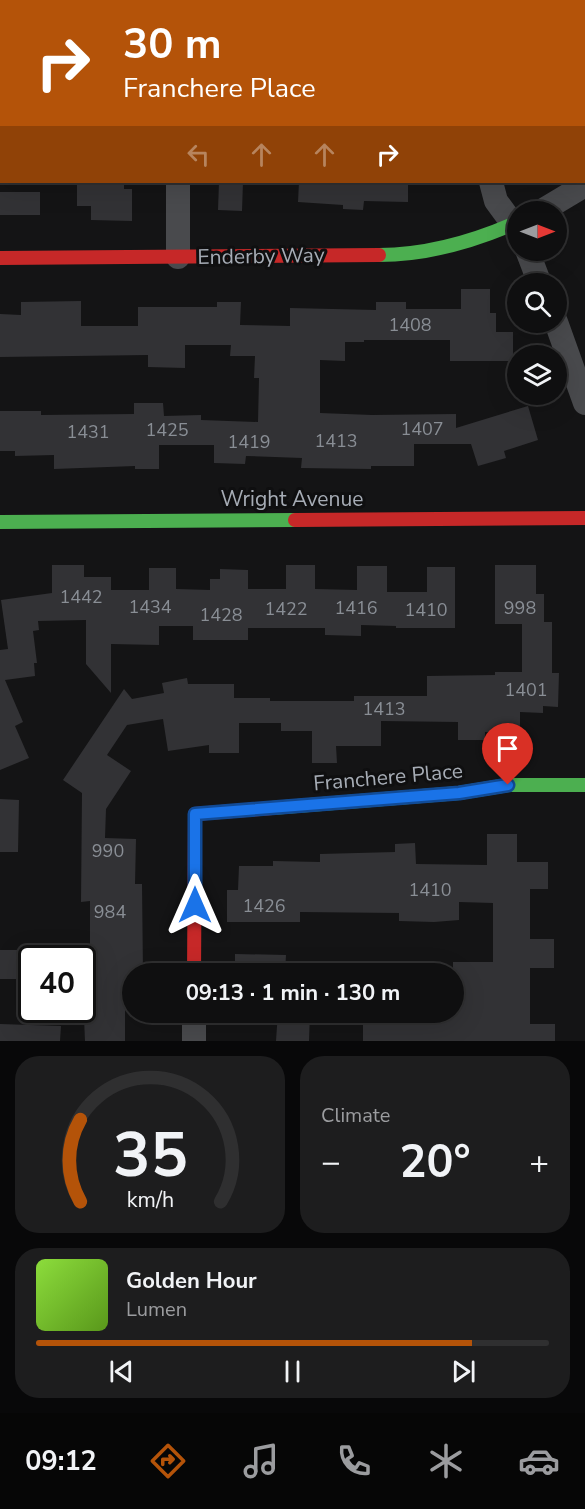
<!DOCTYPE html>
<html lang="en">
<head>
<meta charset="utf-8">
<style>
	body { margin:0; font-family:"Nunito Sans",sans-serif; background:#1d1d1e; color:#f1f3f6; height:100vh; display:flex; flex-direction:column; font-size:22px; white-space:nowrap }
	* { box-sizing:border-box; margin:0 }
	p { font-size:20px; color:#9b9c9f }
	.icon { flex:none; width:33px; height:33px; fill:none; stroke:currentColor; stroke-width:2; stroke-linecap:round; stroke-linejoin:round }
	.map { position:relative; height:1041px; overflow:hidden }
	.details { display:flex; flex-direction:column; gap:15px; padding:15px; background:#080809; flex:1 }
	.details>* { flex:none }
	.banner { position:absolute; left:0px; top:0px; width:585px; height:183px; box-shadow:0 6px 24px #0002,0 0 0 2px #2f2f30; background:#b45309; color:#fff; overflow:hidden }
	.needle { width:39px; rotate:90deg }
	.controls { position:absolute; left:507px; top:201px; display:grid; gap:12px }
	.controls a { display:grid; place-items:center; width:60px; height:60px; border-radius:50%; background:#0f0f10; box-shadow:0 6px 24px #0002,0 0 0 2px #2f2f30; font-size:30px }
	.speed { position:absolute; left:18px; top:945px; display:flex; gap:12px; font-size:30px; font-weight:700; text-align:center }
	.speed>* { display:grid; place-content:center; width:78px; height:78px; border-radius:50%; background:#0f0f10; box-shadow:0 6px 24px #0002,0 0 0 2px #2f2f30; line-height:1 }
	.speed .limit { border:3px solid #111; border-radius:9px; background:#fff; color:#111 }
	.pin { position:absolute; display:grid; place-items:center; width:51px; height:51px; color:#fff; margin:-62px -26px; border-radius:50% 50% 50% 0; rotate:-45deg; box-shadow:0 0 6px #0007 }
	.pin .icon { rotate:45deg }
	.me { position:absolute; width:66px; margin:-33px; rotate:0deg; stroke-linejoin:round; filter:drop-shadow(0 0 4px #0008) }
	.turn { display:flex; align-items:center; gap:21px; height:126px; padding:0 24px; font-size:27px }
	.turn .icon { width:78px; height:78px; stroke-width:2.5 }
	.turn b { display:block; font-size:42px; line-height:51px }
	.lanes { display:flex; align-items:center; height:57px; padding:0 24px; background:#0003; justify-content:center; gap:30px; direction:ltr }
	.lanes .off { opacity:.35 }
	.big { font-size:45px; font-weight:700; line-height:1.1 }
	.details .card { flex:1; display:flex; flex-direction:column; justify-content:center; gap:9px; min-width:0; padding:0 21px; border-radius:24px; background:#1d1d1e }
	.details .dial { align-items:center; gap:0 }
	.dial svg { height:156px; overflow:visible; fill:none; stroke:#2f2f30; stroke-width:7; stroke-linecap:round; text-anchor:middle }
	.dial text { fill:#f1f3f6; stroke:none }
	.song { display:flex; align-items:center; gap:18px }
	.cover { width:72px; height:72px; border-radius:9px; background:linear-gradient(135deg,hsl(90 70% 55%),hsl(90 70% 35%)) }
	.played { height:6px; border-radius:3px; background:linear-gradient(90deg,#b45309 85%,#2f2f30 85%) }
	.keys { display:flex; justify-content:space-around; direction:ltr }
	.heat { display:flex; justify-content:space-between; align-items:center; font-size:33px; direction:ltr }
	.details .tiles { flex:1; display:grid; gap:15px; grid-template-columns:1fr 1fr }
	.card:last-child { grid-column:span 2 }
	.trip { position:absolute; left:122px; top:963px; width:342px; height:60px; border-radius:30px; background:#0f0f10; box-shadow:0 6px 24px #0002,0 0 0 2px #2f2f30; font-weight:700; line-height:60px; text-align:center }
	.tabs { display:flex; height:96px; justify-content:space-around; align-items:center; background:#060606; color:#9b9c9f }
	.tabs .icon { width:42px; height:42px }
	.tabs .active { color:#b45309 }
	.tabs b { font-size:27px; color:#f1f3f6 }
	.map>svg:first-child { display:block }
</style>
</head>
<body>
<div class="map">
<svg width="585" height="1041" viewBox="0 0 585 1041">
	<rect width="100%" height="100%" fill="#141415"/>
	<path fill="#323235" d="M77,182H124V189H132V221L91,220V206H77Z
		M219,182H243L242,211L218,210Z
		M299,182H408V202L364,201L363,210L343,209V205L298,202Z
		M0,192H40V215H0Z
		M461,289H490V313H496V332H513V361H450V340H364V342H345V361L320,360V413L372,415L456,414V428L528,406L538,440L504,451L506,458L478,466L471,444H414V466H371V469L301,468L302,458L246,456L245,464L214,463V445H159V469H135V466L54,469V455L15,456V451H0V411H41V415L134,414V403H163L164,416L201,415V420L258,422L259,378H254L255,356H230L231,345H185V368L148,367V355L0,357V314L21,315V302L81,301V326H138V307H217V302H241L240,325L290,326V308L376,310V302H406V309H461Z
		M52,565H84V577H111V590H149V568H176V589L210,590V579H220V569L248,570V589H286V565H315V589L357,590V566H387V592H427V567H455V628H396V626L361,625V636L325,635V628H248V640H193V626H159V645L111,644V693L86,664V620L38,621L39,630L33,631L37,663H34L35,676L5,680L23,722L15,726L29,758L0,770V650L8,649L1,600L52,593Z
		M495,565H536V594H544V622H552V673H559L558,707L543,706V713L520,712V733L485,732V740H458V722L381,721V746H336L337,763H312V731H281V723H239V753H209V745L168,751L163,719L127,725L107,755L131,771L106,809L105,838L136,839L135,884H142L143,974H132V982H125V1041H85L82,971H90V901L81,902L82,793L63,780L124,689L132,699L164,693L162,683L187,678L188,684H234V698H270V701H354V696H427V676L495,675V672H522V624H495Z
		M0,799L19,800L18,852H0Z
		M487,834H517V862H548V889H530V939H554V968H530V1024H555V1041H363V1017H383V1012H453V962H493V903L459,902V920L434,922L399,921V913L300,912V922H227V890H238L239,866H273V861L320,862V854L395,852V844L415,843L416,864L487,865Z
		M0,950H22L23,979H0Z
		M235,954L286,955L285,974H235Z
		M278,1012H310L309,1041H276Z
		M0,1024L61,1026L60,1041H0Z"/>
	<g fill="none" stroke-linecap="round" stroke-linejoin="round">
		<path stroke="#494a4d" stroke-width="24" d="M177,0V2
			M460,0V2
			M178,182V257
			M491,182L496,201L518,231
			M540,212L585,185
			M527,250L540,284
			M556,322L585,403
			M194,1041V1012"/>
		<path stroke="#4caf50" stroke-width="14" d="M379,255C426,255 475,241 518,222
			M0,522L295,520
			M272,808L459,793L508,785H585"/>
		<path stroke="#c62828" stroke-width="14" d="M0,258L379,255
			M295,520L585,518
			M194,974L195,814L272,808"/>
	</g>
	<g fill="none" stroke-linecap="round" stroke-linejoin="round">
		<defs>
			<path id="route" d="M195,905V814L459,793L508,785"/>
		</defs>
		<use href="#route" stroke="#114b97" stroke-width="15"/>
		<use href="#route" stroke="#1a73e8" stroke-width="10"/>
	</g>
	<g text-anchor="middle" stroke-width="6" stroke-linejoin="round" paint-order="stroke">
		<g font-size="18" fill="#898e95">
			<text x="410" y="331">1408</text>
			<text x="422" y="435">1407</text>
			<text x="167" y="436">1425</text>
			<text x="88" y="438">1431</text>
			<text x="336" y="447">1413</text>
			<text x="249" y="448">1419</text>
			<text x="81" y="603">1442</text>
			<text x="150" y="613">1434</text>
			<text x="356" y="614">1416</text>
			<text x="520" y="614">998</text>
			<text x="286" y="615">1422</text>
			<text x="426" y="616">1410</text>
			<text x="221" y="621">1428</text>
			<text x="526" y="696">1401</text>
			<text x="384" y="715">1413</text>
			<text x="108" y="857">990</text>
			<text x="430" y="896">1410</text>
			<text x="264" y="912">1426</text>
			<text x="110" y="918">984</text>
		</g>
		<g font-size="21" fill="#a6acb5" stroke="#0f0f10">
			<text transform="translate(261 256) rotate(-1)" y="7">Enderby Way</text>
			<text x="292" y="506">Wright Avenue</text>
			<text transform="translate(388 777) rotate(-5)" y="7">Franchere Place</text>
		</g>
	</g>
</svg>
<div class="controls">
<a><svg class="needle" viewBox="-14 -14 28 28"><path d="M0-13l5 13h-10z" fill="#e53935"/><path d="M0 13l5-13h-10z" fill="#9b9c9f"/></svg></a>
<a><svg class="icon" aria-label="search" viewBox="0 0 24 24"><circle cx="10" cy="10" r="6"/><path d="M15 15l6 6"/></svg></a>
<a><svg class="icon" aria-label="layers" viewBox="0 0 24 24"><path d="M12 4l9 5-9 5-9-5zM3 14l9 5 9-5"/></svg></a>
</div>
<div class="speed"><div class="limit">40</div></div>
<div class="pin" style="left:508px;top:785px;background:#d93025"><svg class="icon" aria-label="arrive" viewBox="0 0 24 24"><path d="M6 21V4h12l-3 4 3 4H6"/></svg></div>
<svg class="me" style="left:195px;top:905px" viewBox="-20 -20 40 40"><path d="M0-17L14 15 0 8-14 15z" fill="#1a73e8" stroke="#fff" stroke-width="4"/></svg>
<div class="trip">09:13 · 1 min · 130 m</div>
<div class="banner">
<div class="turn"><svg class="icon" aria-label="right" viewBox="0 0 24 24"><path d="M7 20v-9h11M14 6l5 5-5 5"/></svg><div><b>30 m</b>Franchere Place</div></div>
<div class="lanes"><svg class="icon off" aria-label="left" viewBox="0 0 24 24"><path d="M17 20v-9H6M10 6l-5 5 5 5"/></svg><svg class="icon off" aria-label="ahead" viewBox="0 0 24 24"><path d="M12 20V5M6 11l6-6 6 6"/></svg><svg class="icon off" aria-label="ahead" viewBox="0 0 24 24"><path d="M12 20V5M6 11l6-6 6 6"/></svg><svg class="icon" aria-label="right" viewBox="0 0 24 24"><path d="M7 20v-9h11M14 6l5 5-5 5"/></svg></div>
</div>
</div>
<section class="details">
<div class="tiles">
<div class="card dial"><svg viewBox="0 0 100 80">
<path d="M14 69A42 42 0 1 1 86 69"/>
<path d="M14 69A42 42 0 0 1 14 27" stroke="#b45309"/>
<text x="50" y="56" font-size="32" font-weight="700">35</text>
<text x="50" y="72" font-size="11">km/h</text>
</svg></div>
<div class="card"><p>Climate</p>
<div class="heat"><a>−</a><b class="big">20°</b><a>+</a></div>
</div>
<div class="card">
<div class="song"><i class="cover"></i><div><b>Golden Hour</b><p>Lumen</p></div></div>
<div class="played"></div>
<div class="keys"><svg class="icon" aria-label="previous" viewBox="0 0 24 24"><path d="M18 5L8 12l10 7zM5 5v14"/></svg><svg class="icon" aria-label="pause" viewBox="0 0 24 24"><path d="M8 5v14M16 5v14"/></svg><svg class="icon" aria-label="next" viewBox="0 0 24 24"><path d="M6 5l10 7-10 7zM19 5v14"/></svg></div>
</div>
</div>
</section>
<nav class="tabs">
<b>09:12</b>
<svg class="icon active" aria-label="directions" viewBox="0 0 24 24"><path d="M12 3l9 9-9 9-9-9zM9 14v-3h6M13 9l2 2-2 2"/></svg>
<svg class="icon" aria-label="music" viewBox="0 0 24 24"><path d="M9 18V5l10-2v13"/><circle cx="6" cy="18" r="3"/><circle cx="16" cy="16" r="3"/></svg>
<svg class="icon" aria-label="phone" viewBox="0 0 24 24"><path d="M5 4h4l2 5-3 2q2 4 5 5l2-3 5 2v4C11 20 4 13 5 4z"/></svg>
<svg class="icon" aria-label="climate" viewBox="0 0 24 24"><path d="M12 3v18M4 7l16 10M4 17L20 7"/></svg>
<svg class="icon" aria-label="car" viewBox="0 0 24 24"><path d="M5 17H2v-5l4-1 3-4h7l3 4 3 1v5h-3M9 17h6M6 11h13"/><circle cx="7" cy="17" r="2"/><circle cx="17" cy="17" r="2"/></svg>
</nav>
</body>
</html>
